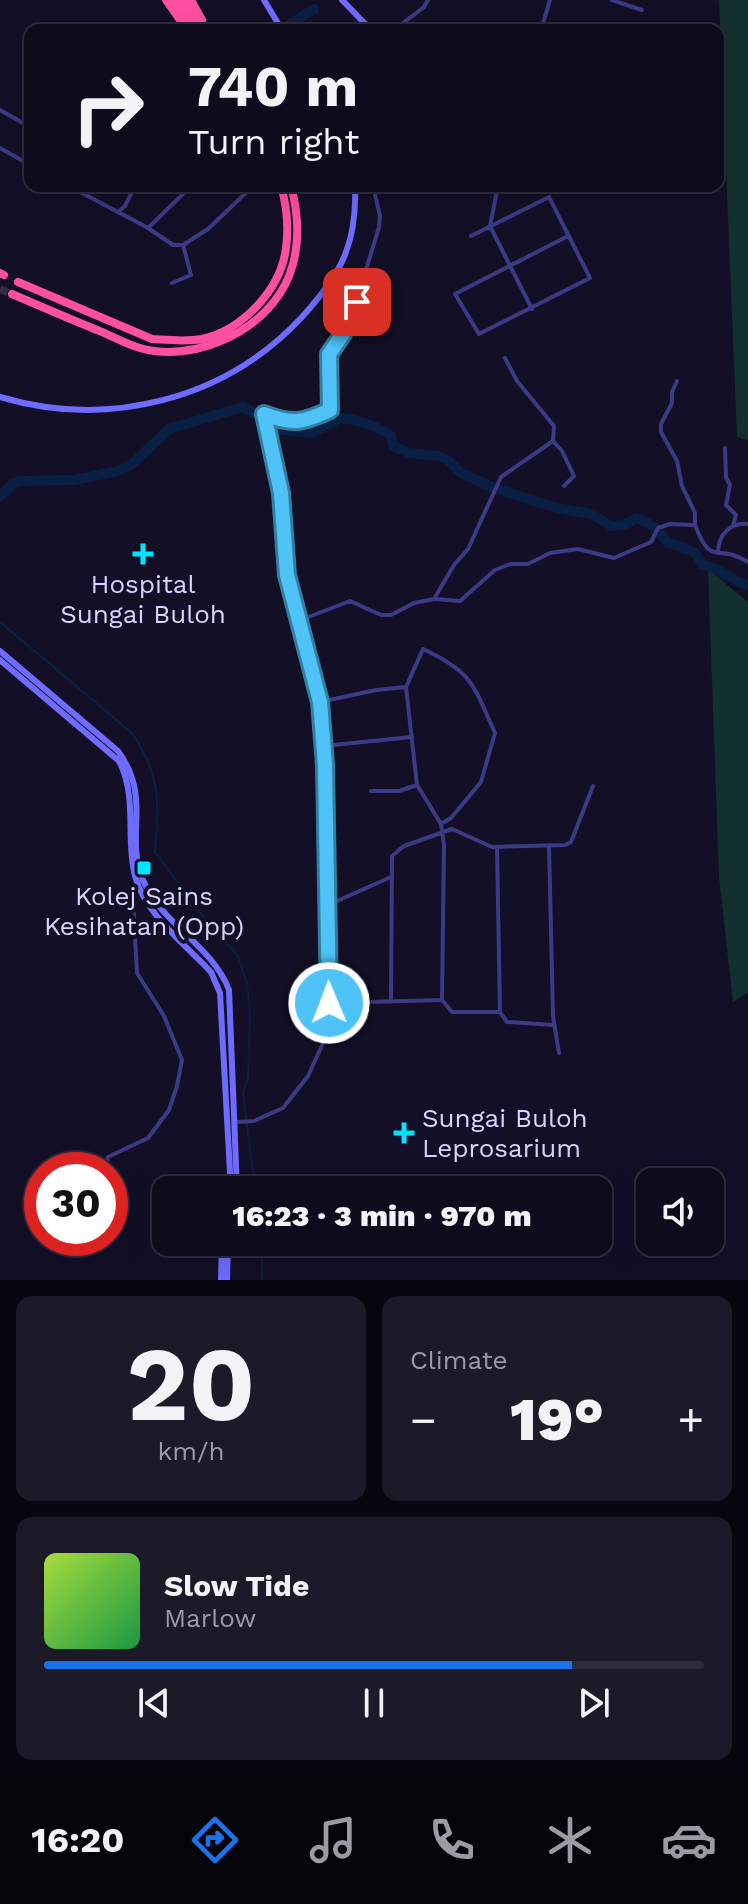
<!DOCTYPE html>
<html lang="en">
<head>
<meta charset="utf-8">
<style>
	body { margin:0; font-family:"Work Sans",sans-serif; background:#1c1929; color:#f1f3f6; height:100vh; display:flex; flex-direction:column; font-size:30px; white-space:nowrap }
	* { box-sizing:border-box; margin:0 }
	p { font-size:26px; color:#9b9ba3 }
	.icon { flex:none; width:44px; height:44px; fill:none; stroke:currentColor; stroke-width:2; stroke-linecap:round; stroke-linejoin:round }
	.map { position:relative; height:1280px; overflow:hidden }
	.drawer { display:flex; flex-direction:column; gap:16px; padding:16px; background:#08060f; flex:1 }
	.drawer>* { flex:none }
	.top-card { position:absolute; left:24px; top:24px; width:700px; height:168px; border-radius:16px; box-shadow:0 8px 32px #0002,0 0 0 2px #2e2b3b; background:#0e0b1c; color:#f1f3f6; overflow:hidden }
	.buttons { position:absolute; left:636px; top:1168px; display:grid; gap:16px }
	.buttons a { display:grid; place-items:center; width:88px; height:88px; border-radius:16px; background:#0e0b1c; box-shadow:0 8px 32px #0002,0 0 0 2px #2e2b3b; font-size:40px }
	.speed { position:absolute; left:24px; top:1152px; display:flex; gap:16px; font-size:40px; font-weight:700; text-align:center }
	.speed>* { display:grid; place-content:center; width:104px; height:104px; border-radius:50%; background:#0e0b1c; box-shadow:0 8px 32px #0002,0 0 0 2px #2e2b3b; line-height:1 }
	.speed .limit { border:12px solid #d22; background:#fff; color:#111 }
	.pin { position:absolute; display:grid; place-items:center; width:68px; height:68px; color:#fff; margin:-34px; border-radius:16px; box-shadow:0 4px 12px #0006 }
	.me { position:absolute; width:88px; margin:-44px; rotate:359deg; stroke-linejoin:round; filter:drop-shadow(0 0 6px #0008) }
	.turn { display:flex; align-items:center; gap:28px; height:168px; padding:0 32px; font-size:36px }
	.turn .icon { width:104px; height:104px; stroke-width:2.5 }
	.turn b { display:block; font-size:56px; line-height:68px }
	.big { font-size:60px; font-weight:800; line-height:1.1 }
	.drawer .card { flex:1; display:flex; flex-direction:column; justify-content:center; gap:12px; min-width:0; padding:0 28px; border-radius:16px; background:#1c1929 }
	.drawer .dial { align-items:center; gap:0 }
	.dial b { font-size:104px; line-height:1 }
	.song { display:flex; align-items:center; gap:24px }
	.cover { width:96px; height:96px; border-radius:12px; background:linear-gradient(135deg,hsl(80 70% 55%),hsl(140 70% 35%)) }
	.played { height:8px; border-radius:4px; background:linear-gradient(90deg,#1a73e8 80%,#2e2b3b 80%) }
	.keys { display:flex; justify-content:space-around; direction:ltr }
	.heat { display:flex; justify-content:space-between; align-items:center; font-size:44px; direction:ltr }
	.drawer .tiles { flex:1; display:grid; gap:16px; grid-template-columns:1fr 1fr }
	.card:last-child { grid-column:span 2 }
	.trip { position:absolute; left:152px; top:1176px; width:460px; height:80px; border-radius:16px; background:#0e0b1c; box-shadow:0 8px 32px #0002,0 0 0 2px #2e2b3b; font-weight:800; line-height:80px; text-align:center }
	.tabs { display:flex; height:128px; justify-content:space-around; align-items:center; background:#06040b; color:#9b9ba3 }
	.tabs .icon { width:56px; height:56px }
	.tabs .active { color:#1a73e8 }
	.tabs b { font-size:36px; color:#f1f3f6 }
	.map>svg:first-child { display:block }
</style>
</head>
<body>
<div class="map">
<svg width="748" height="1280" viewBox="0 0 748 1280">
	<rect width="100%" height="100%" fill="#130f26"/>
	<path fill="#12302f" d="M719,0H748V440L737,437Z
		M708,569L748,602V992L733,1002L719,877Z"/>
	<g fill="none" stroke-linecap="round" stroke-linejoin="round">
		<path stroke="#0a1f44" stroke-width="2" d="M0,622L133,734C161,779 159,801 155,852L202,915L238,956L247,983L250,1015L248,1079L243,1092L255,1190
			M262,1242V1280"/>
		<path stroke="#0a1f44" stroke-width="10" d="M281,30L314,9
			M269,423L276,429L312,433L340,418C356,419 376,426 390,435L393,446L409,453L440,456L449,461L461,473L492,487
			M497,489L557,508L591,514L611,526L624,525L637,518L655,527
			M0,496L13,484L19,481L74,480L118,471L132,464L169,429L243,407L262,417
			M660,533L667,542L696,553L698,558
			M700,561L702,565C721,567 730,581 748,585"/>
		<path stroke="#312d47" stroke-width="8" stroke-dasharray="8 4" stroke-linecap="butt" d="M0,289L12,294"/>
		<path stroke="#3d3a85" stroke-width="4" d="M612,0L642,10
			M543,25L558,30
			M394,30L424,7L428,0
			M541,30L550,0
			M0,110L30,127
			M0,148L30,165
			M69,186L148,228L173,245H183L208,229L252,187
			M498,186L490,226L532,309
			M118,212L125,206L135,186
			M148,228L183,194L182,186
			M471,236L549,197L590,278L479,334L455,294L568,236
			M172,283L191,275L183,245
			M677,381L672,392V403L661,424V432L677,461L682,486L695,513V525
			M264,414C293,425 302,423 330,410L329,354L351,319L379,227L380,216L373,186
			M553,441L562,451L574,476L564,486
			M725,448L726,477L730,485L726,505L736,515L733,526
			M718,553C718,535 730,522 748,524
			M434,599L454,565L468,549L501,477L553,441L554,426L517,381L505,358
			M298,621L350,601L381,615H391L414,603L434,599L460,601L495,570L510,564H528L550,553L578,549L614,558L651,542L658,528L670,524L695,525C712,569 716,542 748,562
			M320,702L376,690L406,687
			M323,746L412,737
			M371,791H399L417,785
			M441,824L451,818L481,782L495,733C473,685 474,673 423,649L406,687L417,785L441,824L444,845L442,1000
			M549,846L553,1016L559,1053
			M497,847L500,1012
			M328,905L391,877
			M391,1001L392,856L404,846L452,829L492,847L565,845L571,842L593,786
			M329,1003L442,1000L452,1012H500L507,1022L554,1025
			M235,1122L254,1121L283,1108L308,1076L329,1030L325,765L320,702L287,575L281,493L264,414
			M106,1170L108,1157L148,1138L169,1110L177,1086L182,1060L164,1016L137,973L133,899L138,884L143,880"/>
		<path stroke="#6f6bff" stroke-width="6" d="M264,0L282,30
			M342,0L371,30
			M0,397C108,429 225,400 302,317C341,274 357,245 355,186
			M0,651L118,751C153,799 124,835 143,880C162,925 212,945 229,990L237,1190
			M0,660L119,761C138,798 125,837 135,876C145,914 185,944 211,972L220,993L231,1190
			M221,1280L222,1242
			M227,1280L228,1242"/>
		<path stroke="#ff4fa3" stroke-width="8" d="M166,0L187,30
			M175,0L193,30
			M183,0L202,30
			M191,0L202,20
			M0,273L4,275
			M18,282L152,339C169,340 185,342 202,339C243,330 281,289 286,248C289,226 287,207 281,186
			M12,294C42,307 72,320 102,332C118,339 136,349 154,351C211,358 278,322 293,264C300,238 298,212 291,186"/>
	</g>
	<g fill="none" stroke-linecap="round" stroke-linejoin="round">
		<defs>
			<path id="route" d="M329,1003L325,765L320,702L287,575L281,493L264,414C293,425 302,423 330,410L329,354L343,334L357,302"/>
		</defs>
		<use href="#route" stroke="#337fa1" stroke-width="20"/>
		<use href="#route" stroke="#4fc3f7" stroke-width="14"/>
	</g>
	<g fill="#00e5ff" stroke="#130f26" stroke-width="3">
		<path d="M139 542h8v8h8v8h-8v8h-8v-8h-8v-8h8z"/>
		<rect x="136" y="860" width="16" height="16" rx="4"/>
		<path d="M400 1121h8v8h8v8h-8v8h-8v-8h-8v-8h8z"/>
	</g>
	<g text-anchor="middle" stroke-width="8" stroke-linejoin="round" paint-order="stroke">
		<g font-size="26" fill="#d9d4ff" stroke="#130f26">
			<text x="143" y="593">Hospital<tspan x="143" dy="30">Sungai Buloh</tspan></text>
			<text x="144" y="905">Kolej Sains<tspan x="144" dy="30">Kesihatan (Opp)</tspan></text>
			<text x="422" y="1127" text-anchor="start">Sungai Buloh<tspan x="422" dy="30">Leprosarium</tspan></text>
		</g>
	</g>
</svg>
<div class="buttons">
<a><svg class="icon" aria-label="sound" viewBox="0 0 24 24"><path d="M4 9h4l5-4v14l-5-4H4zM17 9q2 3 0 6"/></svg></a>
</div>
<div class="speed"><div class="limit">30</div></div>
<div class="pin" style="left:357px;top:302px;background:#d93025"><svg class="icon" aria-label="arrive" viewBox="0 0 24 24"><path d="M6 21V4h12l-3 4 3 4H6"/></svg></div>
<svg class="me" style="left:329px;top:1003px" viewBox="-20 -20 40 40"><circle r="17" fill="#4fc3f7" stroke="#fff" stroke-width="3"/><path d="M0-11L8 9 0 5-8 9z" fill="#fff"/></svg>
<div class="trip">16:23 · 3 min · 970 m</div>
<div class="top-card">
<div class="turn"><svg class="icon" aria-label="right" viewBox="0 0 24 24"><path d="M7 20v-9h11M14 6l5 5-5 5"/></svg><div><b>740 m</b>Turn right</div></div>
</div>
</div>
<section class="drawer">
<div class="tiles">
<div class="card dial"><b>20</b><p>km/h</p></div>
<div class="card"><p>Climate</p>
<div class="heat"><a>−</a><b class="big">19°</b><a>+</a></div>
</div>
<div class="card">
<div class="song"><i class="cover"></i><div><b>Slow Tide</b><p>Marlow</p></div></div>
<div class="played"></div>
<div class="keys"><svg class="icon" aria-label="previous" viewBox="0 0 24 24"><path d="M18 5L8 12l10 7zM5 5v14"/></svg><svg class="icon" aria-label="pause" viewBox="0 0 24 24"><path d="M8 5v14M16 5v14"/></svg><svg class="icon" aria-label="next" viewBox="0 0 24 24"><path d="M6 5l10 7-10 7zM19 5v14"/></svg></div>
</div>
</div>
</section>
<nav class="tabs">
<b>16:20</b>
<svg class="icon active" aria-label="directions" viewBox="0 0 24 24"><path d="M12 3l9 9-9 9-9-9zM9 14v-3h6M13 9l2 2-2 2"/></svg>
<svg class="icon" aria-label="music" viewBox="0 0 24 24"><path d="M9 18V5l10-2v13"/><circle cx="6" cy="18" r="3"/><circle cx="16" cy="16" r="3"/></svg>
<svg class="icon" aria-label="phone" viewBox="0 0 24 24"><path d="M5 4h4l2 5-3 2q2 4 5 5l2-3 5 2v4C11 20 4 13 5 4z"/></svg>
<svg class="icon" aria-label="climate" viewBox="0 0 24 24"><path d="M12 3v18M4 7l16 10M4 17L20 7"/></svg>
<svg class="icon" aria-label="car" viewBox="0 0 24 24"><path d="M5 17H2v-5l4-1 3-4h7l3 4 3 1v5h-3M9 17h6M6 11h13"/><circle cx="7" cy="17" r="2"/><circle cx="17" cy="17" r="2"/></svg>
</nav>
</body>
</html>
